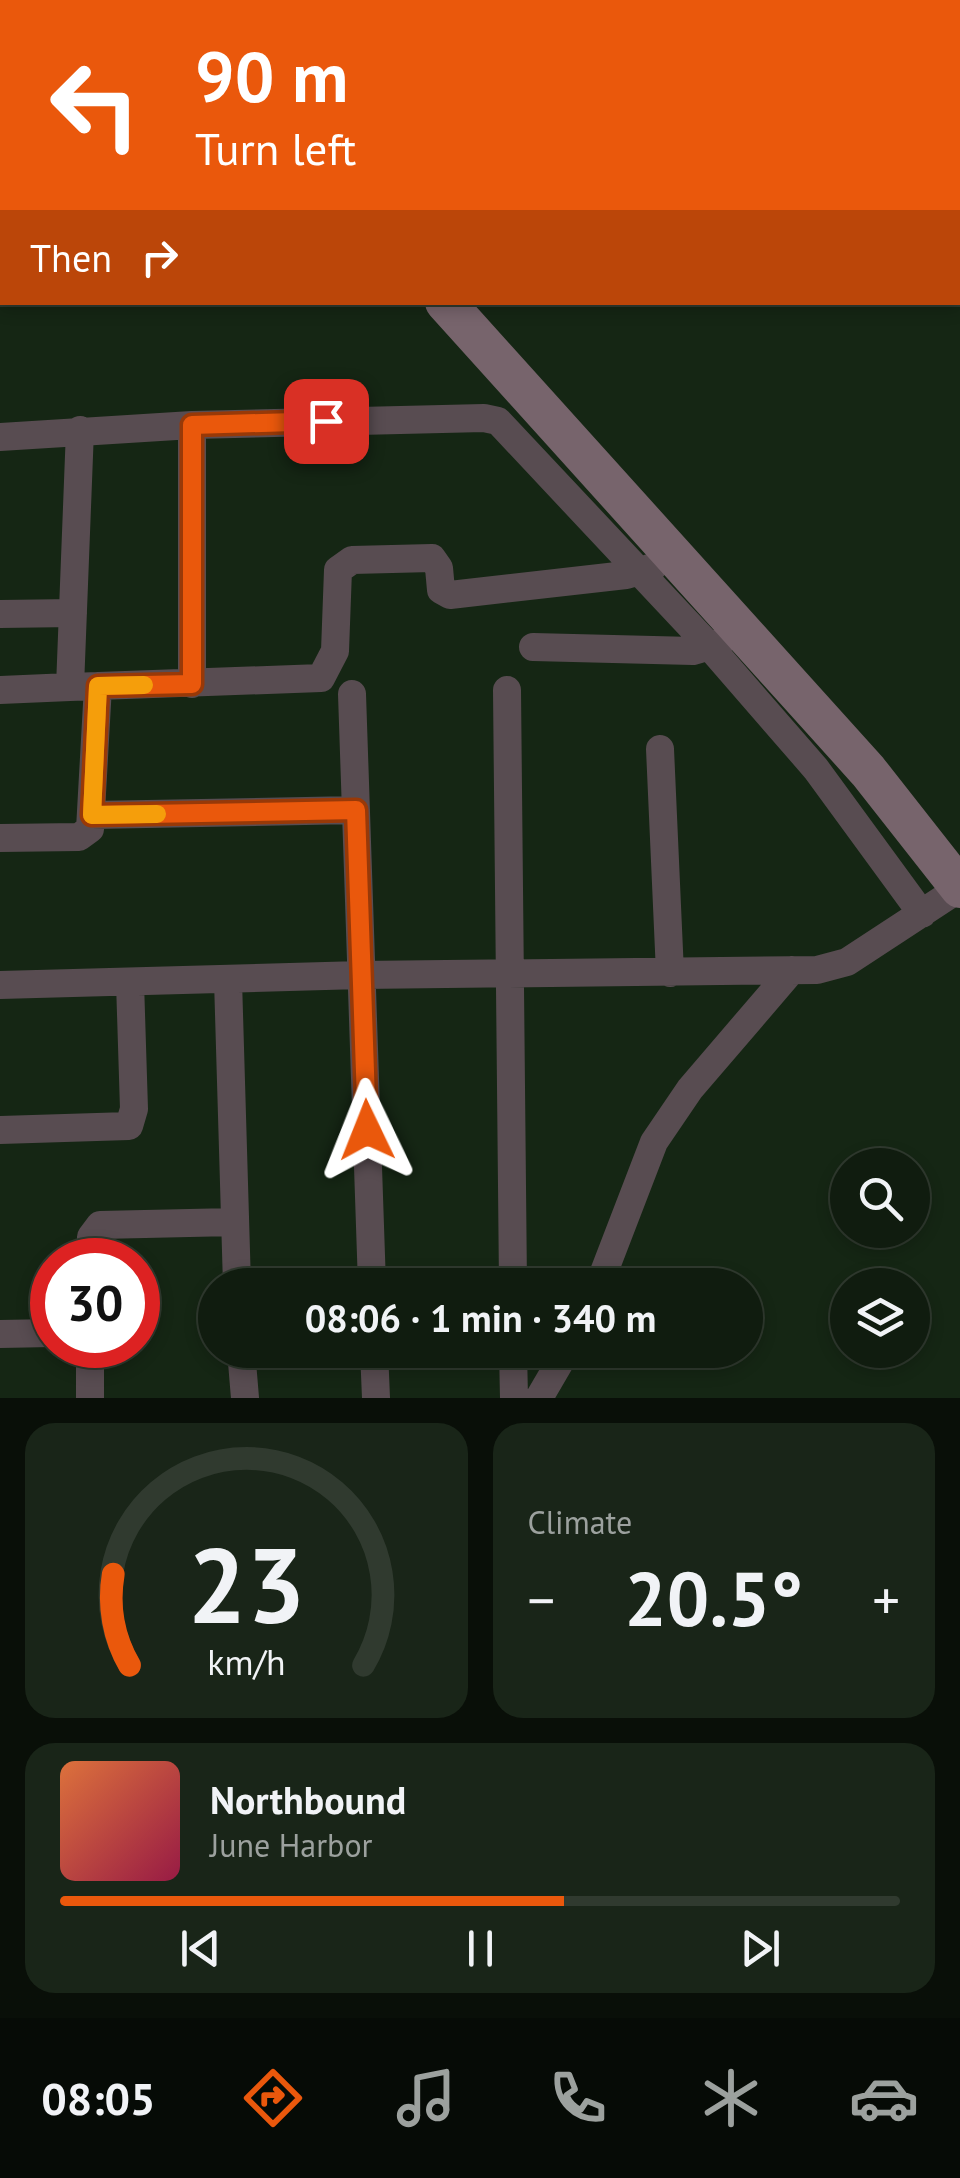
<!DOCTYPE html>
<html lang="en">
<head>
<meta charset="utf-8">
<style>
	body { margin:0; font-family:"PT Sans",sans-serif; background:#192518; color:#f1f3f6; height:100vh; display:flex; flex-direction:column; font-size:38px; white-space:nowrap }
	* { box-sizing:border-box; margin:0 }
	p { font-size:32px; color:#9ca19e }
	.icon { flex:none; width:55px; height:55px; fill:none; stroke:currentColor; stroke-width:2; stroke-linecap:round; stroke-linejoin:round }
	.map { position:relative; height:1398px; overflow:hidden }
	.side { display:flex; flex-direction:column; gap:25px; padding:25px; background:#090f08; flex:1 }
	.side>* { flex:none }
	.banner { position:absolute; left:0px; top:0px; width:960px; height:305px; box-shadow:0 5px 15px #0003,0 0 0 2px #303a2f; background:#ea580c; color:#fff; overflow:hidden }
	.fabs { position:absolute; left:830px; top:1148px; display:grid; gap:20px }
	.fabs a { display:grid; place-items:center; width:100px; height:100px; border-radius:50%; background:#101c0f; box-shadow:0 5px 15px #0003,0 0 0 2px #303a2f; font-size:50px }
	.speed { position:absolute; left:30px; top:1238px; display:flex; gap:20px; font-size:50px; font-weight:700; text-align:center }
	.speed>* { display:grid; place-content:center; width:130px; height:130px; border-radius:50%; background:#101c0f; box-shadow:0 5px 15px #0003,0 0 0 2px #303a2f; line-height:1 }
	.speed .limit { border:15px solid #d22; background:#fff; color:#111 }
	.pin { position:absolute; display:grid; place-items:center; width:85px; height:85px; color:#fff; margin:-42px; border-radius:20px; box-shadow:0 5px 15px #0006 }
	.me { position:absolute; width:110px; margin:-55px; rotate:358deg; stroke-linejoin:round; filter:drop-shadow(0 0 8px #0008) }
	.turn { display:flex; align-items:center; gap:35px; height:210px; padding:0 30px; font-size:45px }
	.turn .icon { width:130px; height:130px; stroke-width:2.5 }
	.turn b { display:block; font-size:70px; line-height:85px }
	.then { display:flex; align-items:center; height:95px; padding:0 30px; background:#0003; gap:20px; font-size:38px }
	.big { font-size:75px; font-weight:700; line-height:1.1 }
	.side .card { flex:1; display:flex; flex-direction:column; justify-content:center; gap:15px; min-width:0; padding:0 35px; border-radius:30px; background:#192518 }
	.side .dial { align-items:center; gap:0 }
	.dial svg { height:260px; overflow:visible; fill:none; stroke:#303a2f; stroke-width:7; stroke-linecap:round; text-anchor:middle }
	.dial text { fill:#f1f3f6; stroke:none }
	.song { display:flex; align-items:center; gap:30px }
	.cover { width:120px; height:120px; border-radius:15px; background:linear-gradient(135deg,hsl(20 70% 55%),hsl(340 70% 35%)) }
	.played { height:10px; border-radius:5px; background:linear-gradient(90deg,#ea580c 60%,#303a2f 60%) }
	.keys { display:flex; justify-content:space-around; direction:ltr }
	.heat { display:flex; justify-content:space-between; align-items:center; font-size:55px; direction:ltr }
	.side .tiles { flex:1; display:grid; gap:25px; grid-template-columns:1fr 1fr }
	.card:last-child { grid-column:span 2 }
	.trip { position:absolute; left:198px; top:1268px; width:565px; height:100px; border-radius:50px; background:#101c0f; box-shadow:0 5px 15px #0003,0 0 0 2px #303a2f; font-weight:700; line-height:100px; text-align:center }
	.tabs { display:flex; height:160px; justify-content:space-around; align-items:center; background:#060b06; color:#9ca19e }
	.tabs .icon { width:70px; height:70px }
	.tabs .current { color:#ea580c }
	.tabs b { font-size:45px; color:#f1f3f6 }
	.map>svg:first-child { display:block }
</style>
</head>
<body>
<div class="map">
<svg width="960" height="1398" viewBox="0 0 960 1398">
	<rect width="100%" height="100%" fill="#152614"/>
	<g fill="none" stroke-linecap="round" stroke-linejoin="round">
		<path stroke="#584c51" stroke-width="14" d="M824,0V2
			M958,257L960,256"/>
		<path stroke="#584c51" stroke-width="28" d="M255,0V2
			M0,231H2
			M0,437L192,425L484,418L498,421L711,648L816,769L922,914
			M0,614L73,613
			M533,647L693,651L720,643
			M192,684V425
			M98,686L321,678L335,651L338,570L352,560L432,558L439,568L441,590L450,595L626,575L653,567
			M0,690L70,687
			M507,690L513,1285
			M352,694L372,1285
			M660,749L670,973
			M92,815L356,810
			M0,838L79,837L90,829L98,686L70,687L80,430
			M228,980L237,1285
			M0,985L361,975L817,970L847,962L960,888
			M0,1130L129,1126L134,1109L130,982
			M90,1260L91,1237L100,1225L234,1222
			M599,1285L654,1142L690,1089L792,970
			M0,1334L52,1333
			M90,1345V1398
			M241,1350L245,1398
			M374,1350L376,1398
			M513,1350L514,1398
			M539,1398L567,1350"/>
		<path stroke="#77646c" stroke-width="40" d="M181,0L183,2
			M445,302L868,771L960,888"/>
	</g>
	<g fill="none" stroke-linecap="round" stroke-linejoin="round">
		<defs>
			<path id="route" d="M326,421L192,425V684L98,686L92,815L356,810L367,1130"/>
		</defs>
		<use href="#route" stroke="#983908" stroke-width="25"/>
		<use href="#route" stroke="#ea580c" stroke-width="18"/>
		<path stroke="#f59e0b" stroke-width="18" d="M144,685L98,686L92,815L157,814"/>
	</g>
</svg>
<div class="fabs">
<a><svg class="icon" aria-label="search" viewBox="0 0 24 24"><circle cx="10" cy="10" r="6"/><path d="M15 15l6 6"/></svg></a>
<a><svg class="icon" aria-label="layers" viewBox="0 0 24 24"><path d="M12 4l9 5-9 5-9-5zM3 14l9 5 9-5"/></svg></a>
</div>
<div class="speed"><div class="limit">30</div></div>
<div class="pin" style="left:326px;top:421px;background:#d93025"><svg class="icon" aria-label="arrive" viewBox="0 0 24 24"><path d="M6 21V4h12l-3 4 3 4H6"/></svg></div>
<svg class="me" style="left:367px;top:1130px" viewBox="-20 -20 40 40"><path d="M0-17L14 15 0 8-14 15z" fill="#ea580c" stroke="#fff" stroke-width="4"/></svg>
<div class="trip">08:06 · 1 min · 340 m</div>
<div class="banner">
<div class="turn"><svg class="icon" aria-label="left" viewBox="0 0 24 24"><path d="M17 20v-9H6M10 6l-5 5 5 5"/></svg><div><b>90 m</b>Turn left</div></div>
<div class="then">Then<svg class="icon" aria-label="right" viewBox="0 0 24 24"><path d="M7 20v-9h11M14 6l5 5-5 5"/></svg></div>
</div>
</div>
<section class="side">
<div class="tiles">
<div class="card dial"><svg viewBox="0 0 100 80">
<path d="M14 69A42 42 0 1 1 86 69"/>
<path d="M14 69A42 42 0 0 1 9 41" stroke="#ea580c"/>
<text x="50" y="56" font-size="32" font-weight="700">23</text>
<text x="50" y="72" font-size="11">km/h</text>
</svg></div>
<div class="card"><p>Climate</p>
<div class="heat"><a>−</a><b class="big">20.5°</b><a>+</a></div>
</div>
<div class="card">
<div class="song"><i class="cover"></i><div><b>Northbound</b><p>June Harbor</p></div></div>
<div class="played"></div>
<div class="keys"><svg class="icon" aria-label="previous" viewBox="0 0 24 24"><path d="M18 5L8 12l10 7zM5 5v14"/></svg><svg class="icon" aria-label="pause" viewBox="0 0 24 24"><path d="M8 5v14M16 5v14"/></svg><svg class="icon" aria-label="next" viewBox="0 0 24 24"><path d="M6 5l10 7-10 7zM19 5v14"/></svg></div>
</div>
</div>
</section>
<nav class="tabs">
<b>08:05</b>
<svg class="icon current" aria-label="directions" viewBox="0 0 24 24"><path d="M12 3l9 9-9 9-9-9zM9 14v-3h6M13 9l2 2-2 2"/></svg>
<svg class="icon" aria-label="music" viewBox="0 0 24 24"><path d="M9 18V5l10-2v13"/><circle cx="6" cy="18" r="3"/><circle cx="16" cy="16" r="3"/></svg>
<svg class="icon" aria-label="phone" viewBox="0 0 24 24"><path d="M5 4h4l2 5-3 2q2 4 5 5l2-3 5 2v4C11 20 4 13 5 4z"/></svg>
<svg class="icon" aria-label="climate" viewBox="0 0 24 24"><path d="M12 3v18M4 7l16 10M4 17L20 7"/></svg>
<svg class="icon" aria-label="car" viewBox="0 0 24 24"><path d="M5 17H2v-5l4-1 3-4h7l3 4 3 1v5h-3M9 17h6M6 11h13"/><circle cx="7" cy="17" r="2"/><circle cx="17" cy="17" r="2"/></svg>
</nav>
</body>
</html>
